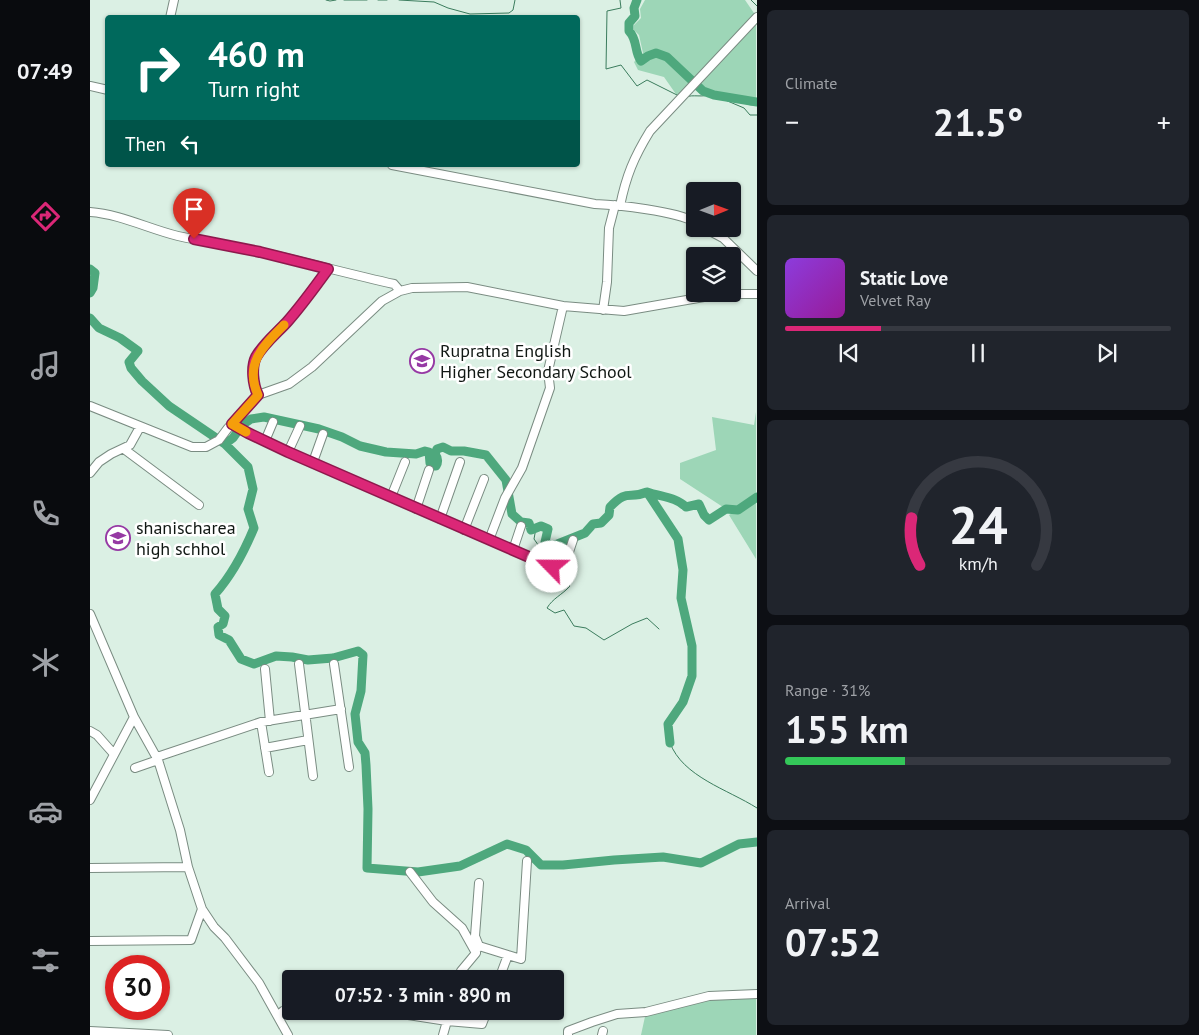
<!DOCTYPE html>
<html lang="en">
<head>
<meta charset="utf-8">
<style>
	body { margin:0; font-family:"PT Sans",sans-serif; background:#20242c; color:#f1f3f6; height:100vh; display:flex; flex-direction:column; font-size:19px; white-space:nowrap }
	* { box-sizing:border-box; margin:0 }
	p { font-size:16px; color:#9ea1a6 }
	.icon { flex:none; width:28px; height:28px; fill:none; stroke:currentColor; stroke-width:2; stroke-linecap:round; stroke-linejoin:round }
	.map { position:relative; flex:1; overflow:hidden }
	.panel { display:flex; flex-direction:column; gap:10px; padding:10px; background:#0d0f14; width:442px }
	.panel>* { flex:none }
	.banner { position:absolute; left:15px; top:15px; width:475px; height:152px; border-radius:5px; box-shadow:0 1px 4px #0004; background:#00695c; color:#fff; overflow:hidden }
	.needle { width:32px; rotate:89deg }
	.tools { position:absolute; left:596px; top:182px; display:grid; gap:10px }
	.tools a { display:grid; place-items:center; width:55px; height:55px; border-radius:5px; background:#171b24; box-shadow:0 1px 4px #0004; font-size:25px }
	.speed { position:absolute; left:15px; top:955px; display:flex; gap:10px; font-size:25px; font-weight:700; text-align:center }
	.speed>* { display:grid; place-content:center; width:65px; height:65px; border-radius:50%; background:#171b24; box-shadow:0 1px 4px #0004; line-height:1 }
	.speed .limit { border:8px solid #d22; background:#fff; color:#111 }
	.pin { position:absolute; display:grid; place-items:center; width:42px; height:42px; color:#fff; margin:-51px -21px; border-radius:50% 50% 50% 0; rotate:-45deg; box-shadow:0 0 5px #0007 }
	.pin .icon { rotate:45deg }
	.me { position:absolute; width:55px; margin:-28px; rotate:293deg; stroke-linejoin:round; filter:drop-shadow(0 0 4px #0008) }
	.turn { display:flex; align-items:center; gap:18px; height:105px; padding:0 20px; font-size:22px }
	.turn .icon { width:65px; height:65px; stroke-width:2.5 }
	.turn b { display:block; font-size:35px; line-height:42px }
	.then { display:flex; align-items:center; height:48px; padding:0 20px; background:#0003; gap:10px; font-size:19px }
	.big { font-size:38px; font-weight:800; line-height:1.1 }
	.panel .card { flex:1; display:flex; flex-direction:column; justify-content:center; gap:8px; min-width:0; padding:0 18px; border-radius:8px; background:#20242c }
	.panel .dial { align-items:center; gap:0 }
	.dial svg { height:130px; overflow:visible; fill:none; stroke:#363941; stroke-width:7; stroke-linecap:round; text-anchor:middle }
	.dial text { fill:#f1f3f6; stroke:none }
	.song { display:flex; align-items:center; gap:15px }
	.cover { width:60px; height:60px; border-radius:8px; background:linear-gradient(135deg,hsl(270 70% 55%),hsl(300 70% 35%)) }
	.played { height:5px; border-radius:2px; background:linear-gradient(90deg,#db2777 25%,#363941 25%) }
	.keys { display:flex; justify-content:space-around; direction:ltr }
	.heat { display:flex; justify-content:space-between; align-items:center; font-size:28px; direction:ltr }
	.charge { height:8px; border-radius:4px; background:linear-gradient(90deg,#34c759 31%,#363941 0) }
	.trip { position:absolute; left:192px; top:970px; width:282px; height:50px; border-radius:5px; background:#171b24; box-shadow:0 1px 4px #0004; font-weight:800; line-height:50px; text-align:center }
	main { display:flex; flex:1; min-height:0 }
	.tabs { display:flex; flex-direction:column; width:90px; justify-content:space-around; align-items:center; background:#090b0e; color:#9ea1a6 }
	.tabs .icon { width:35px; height:35px }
	.tabs .current { color:#db2777 }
	.tabs b { font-size:22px; color:#f1f3f6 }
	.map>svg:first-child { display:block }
</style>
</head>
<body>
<main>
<nav class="tabs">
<b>07:49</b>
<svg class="icon current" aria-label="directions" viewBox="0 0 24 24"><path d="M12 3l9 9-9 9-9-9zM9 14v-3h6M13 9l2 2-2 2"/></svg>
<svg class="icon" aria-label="music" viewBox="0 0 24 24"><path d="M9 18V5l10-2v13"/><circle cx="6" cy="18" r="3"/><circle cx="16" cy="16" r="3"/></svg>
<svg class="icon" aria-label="phone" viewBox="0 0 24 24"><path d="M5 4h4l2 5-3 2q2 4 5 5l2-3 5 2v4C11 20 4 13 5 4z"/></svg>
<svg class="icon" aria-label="climate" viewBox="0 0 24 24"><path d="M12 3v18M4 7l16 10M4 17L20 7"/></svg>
<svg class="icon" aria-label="car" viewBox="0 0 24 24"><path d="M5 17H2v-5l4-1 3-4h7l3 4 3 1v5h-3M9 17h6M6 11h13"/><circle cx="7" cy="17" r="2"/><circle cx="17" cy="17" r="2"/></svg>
<svg class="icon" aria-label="filters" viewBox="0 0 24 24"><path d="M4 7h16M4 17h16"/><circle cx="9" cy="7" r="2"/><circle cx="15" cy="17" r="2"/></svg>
</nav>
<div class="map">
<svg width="667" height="1035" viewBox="0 0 667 1035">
	<rect width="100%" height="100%" fill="#dbf0e4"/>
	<path fill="#9dd6b7" d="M555,0H655L666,16V106H661L613,88L607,83L588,97L574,77L548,70L544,62L553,53L549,35L544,30V25L551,18L550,9Z
		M666,412V559L639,515L647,510L636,509L590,479V463L626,450L622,417L664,425Z
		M666,994V1035H551L556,1012L597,1000Z"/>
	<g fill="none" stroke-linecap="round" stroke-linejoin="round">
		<path stroke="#3b7c5d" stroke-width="1" d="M236,0L240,1L246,0
			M254,0H277
			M288,0H297
			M309,0L344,2L358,8L380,14L419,13L423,10L425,0
			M530,0L531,8L517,11L516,69L531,65L547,86L557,80L589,96
			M661,0L667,6
			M595,97C604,94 612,98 621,94L654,108L660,115H667
			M446,528L444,539L460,562
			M469,570L471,572L472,578L480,586C472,595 463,598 457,608L465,613L474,610L484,626L496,628L514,640L542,624L557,618L569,629
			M580,743C593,777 637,789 667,808"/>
		<path stroke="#4ea87d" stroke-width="9" d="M547,0L544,8L545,16L539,23V31C548,40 544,52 551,61L558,56L566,53L577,57L613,91L624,95L667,102
			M0,269L5,273L3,288L0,293
			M0,318L9,328L30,338L48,351L39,362L41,368L52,381L79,406L135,444L158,467L163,489L158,509L164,528C154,552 143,574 125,594L128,609L135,616L133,624L128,627L129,635L139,640L151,659L164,664L186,656L202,657L218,660L243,658L268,651L273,655L271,691L265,714L268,742L275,753L276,765L278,809L277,868L328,872L370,866L417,844L436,850L451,865H473L524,860L573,857L611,863L649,844L667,842
			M135,444L143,438L152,425L161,419L174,417L229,429L252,437L270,446L296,452L326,454L335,451L339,452L340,463L343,466H346C349,461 348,458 345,454L347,449L353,447L361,451H374L396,455L416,480L422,514L431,522L439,523L441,530L451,526L458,529L455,542L460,545H465L495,533L503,524L511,523L519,515L520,507C538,488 538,500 557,492C571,497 586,497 596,507L609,504L614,515L619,520L636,509L648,510L667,497
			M557,492L588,539L593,570L591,598L602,646V676L593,702L578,724L580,743"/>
		<defs>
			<path id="minor" d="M80,18L84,0
				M0,86L18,90
				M302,165L505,204C529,205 585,211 605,222
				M530,206C536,176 544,157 560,131L667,17
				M0,212C30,214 59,229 88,236C115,242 143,246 170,252C215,262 259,274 304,284L310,291
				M616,229L633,238L667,271
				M513,310L517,282L519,228L525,205
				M168,395C164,386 162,370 165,361C171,345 186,334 197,322C212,305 225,287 238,269
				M0,406L102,447H116L129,440L138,428L168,395L199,384L222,367L292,301L310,291L322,288L377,287L473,306L534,311L631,294H667
				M142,424L157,433L198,452L462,567H472L475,564L483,540
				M175,441L183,422
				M34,449L109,505
				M198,452L210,426
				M223,462L233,434
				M0,473L9,462L21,454L40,445L50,427
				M301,497L315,462
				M326,509L339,470
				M350,519L370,462
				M374,530L394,479
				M399,540L415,498L432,468L460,388L458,371L473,306
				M423,550L431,526
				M0,614L44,717L68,760L90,830L98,867L112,909L124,927L135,938L169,983L198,1035
				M209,664L223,776
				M244,664L259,767
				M175,669L180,721
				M171,722L179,772
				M0,731L7,735L23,753
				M175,748L218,740
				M67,757L171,722L251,709
				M45,768L68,760
				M0,800L44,717
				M0,868L98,867
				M320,872L343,902L372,928L386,953L371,971L368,979
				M389,883L385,936L389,946
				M0,941L101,940L112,909
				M387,949L389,946L418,955
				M409,979L418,955L431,959L437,861
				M292,1011L357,1021L353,1035
				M360,1011L357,1021L392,1024L397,1011
				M188,1015L193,1011L201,1009
				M0,1031L78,1035
				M478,1035V1031L502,1022L527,1014L556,1012L619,996L667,994
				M512,1035L513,1031"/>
		</defs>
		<use href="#minor" stroke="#7a8c82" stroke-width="10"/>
		<use href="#minor" stroke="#fff" stroke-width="8"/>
	</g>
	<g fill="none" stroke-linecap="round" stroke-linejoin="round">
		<defs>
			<path id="route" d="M104,239L170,252L238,269C225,287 212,305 197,322C187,333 174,343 166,357C161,367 163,385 168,395L142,424L158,433L198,452L462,567"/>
		</defs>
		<use href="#route" stroke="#8e194d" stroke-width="12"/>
		<use href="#route" stroke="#db2777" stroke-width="9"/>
		<path stroke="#f59e0b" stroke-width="9" d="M156,432L142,424L168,395C154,364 173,346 194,325"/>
	</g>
	<defs>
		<symbol id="school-ring" viewBox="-11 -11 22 22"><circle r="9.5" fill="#fff" stroke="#9639a4" stroke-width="1.5"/><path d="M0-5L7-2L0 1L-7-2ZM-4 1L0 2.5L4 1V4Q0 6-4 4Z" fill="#9639a4"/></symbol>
	</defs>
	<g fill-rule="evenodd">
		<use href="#school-ring" x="318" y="347" width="28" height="28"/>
		<use href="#school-ring" x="14" y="524" width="28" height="28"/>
	</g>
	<g text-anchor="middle" stroke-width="5" stroke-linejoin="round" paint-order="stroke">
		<g font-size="18" fill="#101713" stroke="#fff" text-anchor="start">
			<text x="350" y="357">Rupratna English<tspan x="350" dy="21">Higher Secondary School</tspan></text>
			<text x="46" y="534">shanischarea<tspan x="46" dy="21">high schhol</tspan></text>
		</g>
	</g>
</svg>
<div class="tools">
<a><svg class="needle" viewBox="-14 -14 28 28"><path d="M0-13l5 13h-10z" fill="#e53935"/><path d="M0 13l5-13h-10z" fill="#9ea1a6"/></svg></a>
<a><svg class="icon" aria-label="layers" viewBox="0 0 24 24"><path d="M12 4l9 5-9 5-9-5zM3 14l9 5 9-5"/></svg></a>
</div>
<div class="speed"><div class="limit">30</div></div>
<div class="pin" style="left:104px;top:239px;background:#d93025"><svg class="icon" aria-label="arrive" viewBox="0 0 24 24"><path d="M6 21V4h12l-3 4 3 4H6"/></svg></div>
<svg class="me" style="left:462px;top:567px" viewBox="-20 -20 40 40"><circle r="19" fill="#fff"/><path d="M0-13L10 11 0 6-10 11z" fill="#db2777"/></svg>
<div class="trip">07:52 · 3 min · 890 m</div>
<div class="banner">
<div class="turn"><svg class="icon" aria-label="right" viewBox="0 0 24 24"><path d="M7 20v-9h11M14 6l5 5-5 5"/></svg><div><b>460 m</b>Turn right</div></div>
<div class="then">Then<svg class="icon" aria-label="left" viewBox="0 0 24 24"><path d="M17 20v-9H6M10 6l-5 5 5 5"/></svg></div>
</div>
</div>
<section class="panel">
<div class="card"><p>Climate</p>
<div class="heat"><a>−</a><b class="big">21.5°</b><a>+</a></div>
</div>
<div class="card">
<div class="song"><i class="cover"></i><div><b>Static Love</b><p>Velvet Ray</p></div></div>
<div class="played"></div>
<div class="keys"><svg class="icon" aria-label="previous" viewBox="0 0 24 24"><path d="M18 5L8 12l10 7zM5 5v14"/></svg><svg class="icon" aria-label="pause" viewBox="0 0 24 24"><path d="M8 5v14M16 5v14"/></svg><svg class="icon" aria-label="next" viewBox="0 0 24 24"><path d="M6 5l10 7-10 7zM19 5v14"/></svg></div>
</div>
<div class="card dial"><svg viewBox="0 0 100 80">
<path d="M14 69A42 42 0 1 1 86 69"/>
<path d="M14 69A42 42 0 0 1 9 40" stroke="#db2777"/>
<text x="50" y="56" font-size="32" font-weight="700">24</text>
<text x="50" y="72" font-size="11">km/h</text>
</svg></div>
<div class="card"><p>Range · 31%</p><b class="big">155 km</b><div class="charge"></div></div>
<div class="card"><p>Arrival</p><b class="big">07:52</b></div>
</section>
</main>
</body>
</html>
